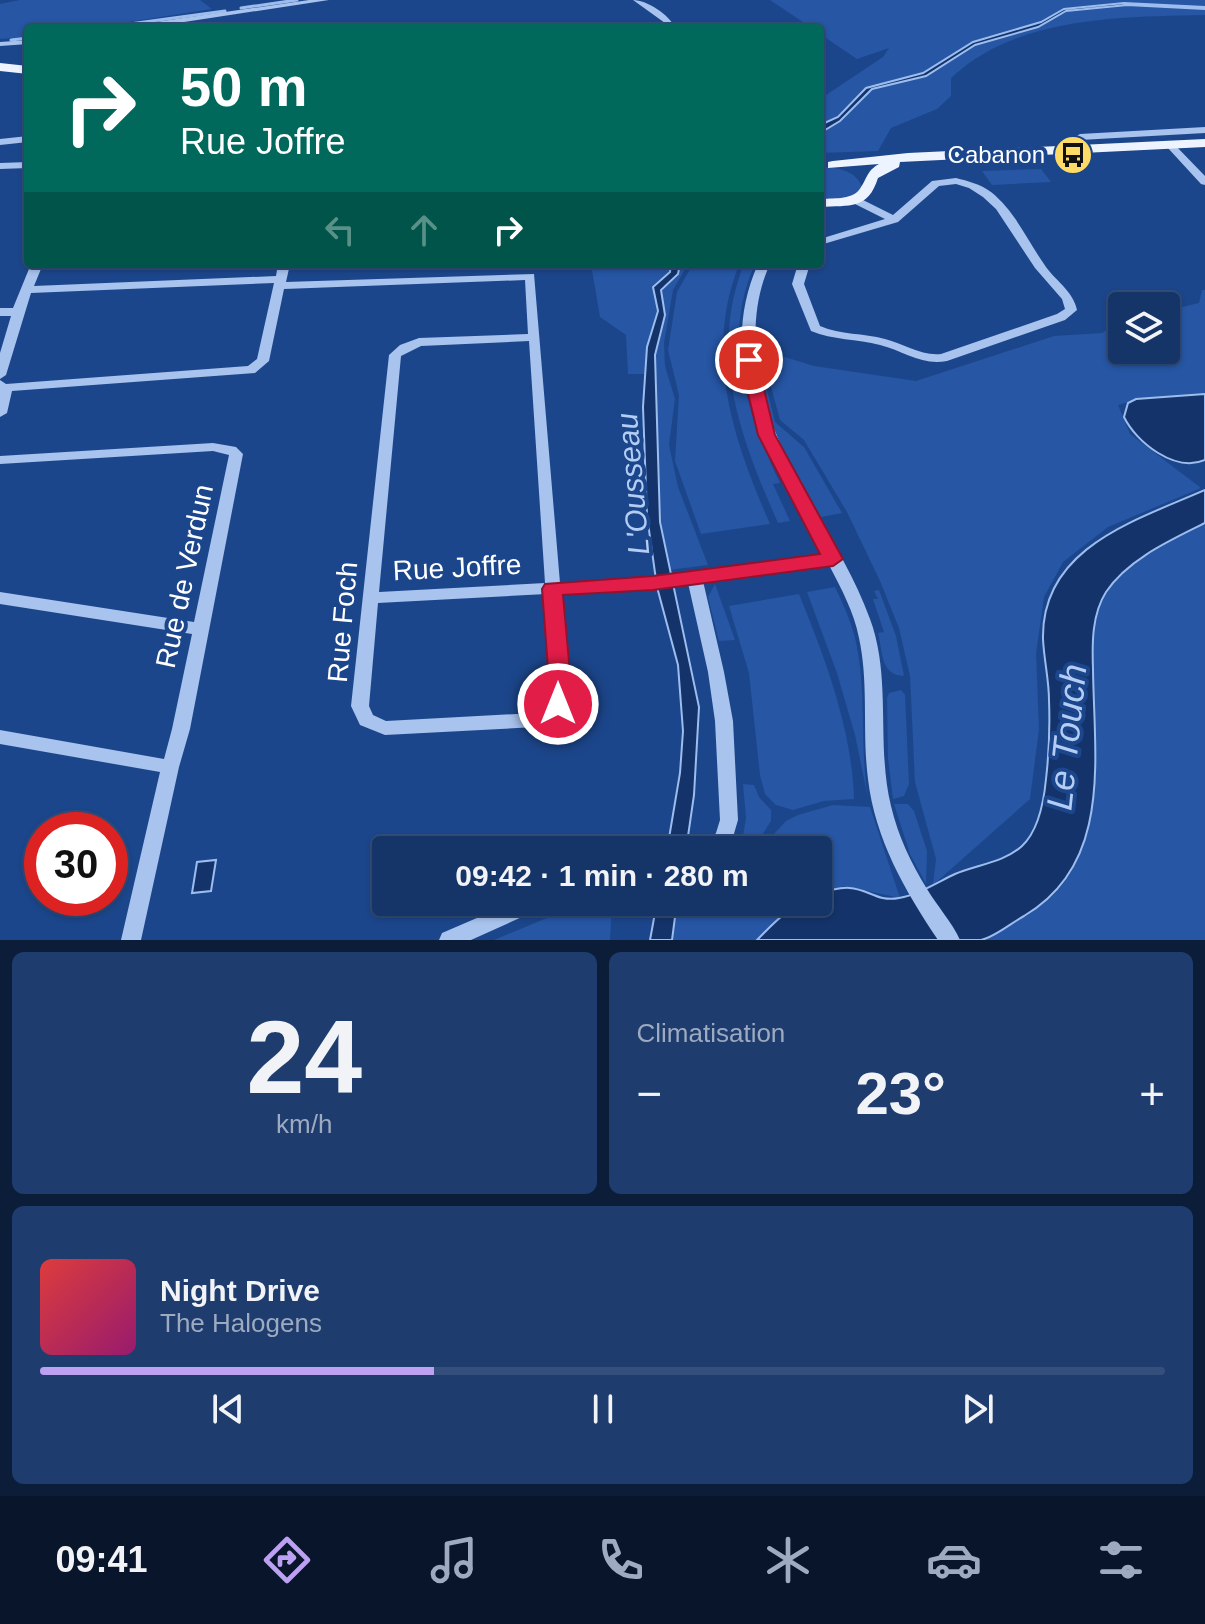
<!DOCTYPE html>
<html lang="fr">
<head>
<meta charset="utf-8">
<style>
	body { margin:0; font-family:Arial,sans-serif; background:#1e3c6e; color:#f1f3f6; height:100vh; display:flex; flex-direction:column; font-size:30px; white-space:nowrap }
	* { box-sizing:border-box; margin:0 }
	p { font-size:26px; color:#9daac0 }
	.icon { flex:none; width:44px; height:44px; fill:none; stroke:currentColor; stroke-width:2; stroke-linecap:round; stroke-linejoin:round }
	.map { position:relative; height:940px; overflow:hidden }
	.side { display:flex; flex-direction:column; gap:12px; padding:12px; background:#0c1d39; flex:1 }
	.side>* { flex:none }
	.hud { position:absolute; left:24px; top:24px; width:800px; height:244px; border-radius:8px; box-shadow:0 2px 6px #0004,0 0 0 2px #344f7c; background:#00695c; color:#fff; overflow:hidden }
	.fabs { position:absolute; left:1108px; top:292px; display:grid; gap:16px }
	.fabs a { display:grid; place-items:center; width:72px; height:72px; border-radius:8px; background:#153468; box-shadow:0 2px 6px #0004,0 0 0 2px #344f7c; font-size:40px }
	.speed { position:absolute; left:24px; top:812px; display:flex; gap:16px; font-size:40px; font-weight:700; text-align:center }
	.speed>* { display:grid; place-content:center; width:104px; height:104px; border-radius:50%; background:#153468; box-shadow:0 2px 6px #0004,0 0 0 2px #344f7c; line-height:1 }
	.speed .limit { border:12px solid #d22; background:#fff; color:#111 }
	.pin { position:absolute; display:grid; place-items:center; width:68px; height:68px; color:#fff; margin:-34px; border:4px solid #fff; border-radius:50%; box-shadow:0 2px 8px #0007 }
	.me { position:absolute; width:88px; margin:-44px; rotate:0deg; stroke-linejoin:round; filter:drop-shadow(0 0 6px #0008) }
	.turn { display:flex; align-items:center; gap:28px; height:168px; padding:0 24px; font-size:36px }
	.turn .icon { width:104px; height:104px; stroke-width:2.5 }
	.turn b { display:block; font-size:56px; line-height:68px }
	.lanes { display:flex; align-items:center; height:76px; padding:0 24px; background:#0003; justify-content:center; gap:40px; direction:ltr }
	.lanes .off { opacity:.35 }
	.big { font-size:60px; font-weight:700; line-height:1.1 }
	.side .tile { flex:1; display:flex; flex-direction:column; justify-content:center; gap:12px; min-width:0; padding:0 28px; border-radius:12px; background:#1e3c6e }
	.side .dial { align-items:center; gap:0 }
	.dial b { font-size:104px; line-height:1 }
	.song { display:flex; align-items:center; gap:24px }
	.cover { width:96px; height:96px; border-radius:12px; background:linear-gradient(135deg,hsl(0 70% 55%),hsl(320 70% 35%)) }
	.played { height:8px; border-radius:4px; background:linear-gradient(90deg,#bca0f2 35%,#344f7c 35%) }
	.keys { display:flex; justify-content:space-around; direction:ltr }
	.heat { display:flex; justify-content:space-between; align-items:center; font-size:44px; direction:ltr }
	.side .tiles { flex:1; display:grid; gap:12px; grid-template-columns:1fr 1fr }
	.tile:last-child { grid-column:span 2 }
	.trip { position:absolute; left:372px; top:836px; width:460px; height:80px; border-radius:8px; background:#153468; box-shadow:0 2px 6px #0004,0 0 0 2px #344f7c; font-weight:700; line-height:80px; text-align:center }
	.tab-bar { display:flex; height:128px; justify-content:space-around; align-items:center; background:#08152a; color:#9daac0 }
	.tab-bar .icon { width:56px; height:56px }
	.tab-bar .current { color:#bca0f2 }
	.tab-bar b { font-size:36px; color:#f1f3f6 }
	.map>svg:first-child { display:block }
</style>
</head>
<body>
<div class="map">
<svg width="1205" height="940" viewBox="0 0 1205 940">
	<rect width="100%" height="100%" fill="#1c468b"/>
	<path fill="#2656a4" d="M20,0H200L212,9L90,28H28V37L0,39V4Z
		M770,0H1205V15C1119,17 1017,16 951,78V96L937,109L891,128L878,151L820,153V99L883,57L889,48L857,59L820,34V28H812Z
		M820,167C836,167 856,170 862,187C852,201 836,199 820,200Z
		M1041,169L1051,182L992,185L982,171Z
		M591,264H688L673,290L664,343L665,366L675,399L669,445L678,487L708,565L669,570C655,505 655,440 656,374H628L626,335L600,317Z
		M693,264L738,267C704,357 734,441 770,524L701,534L675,461L679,395L668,350L677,292Z
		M744,264H755C721,339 747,413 780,483L773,484L790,521L778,523C741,439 708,354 744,264Z
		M1202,290H1205V394L1142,398L1118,405L1130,434L1201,488L1108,527L1063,562L1044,597L1036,653L1039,729L1030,799L933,885L936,859L915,782L910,676L899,628L880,581L847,512L804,440L780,420L767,372L778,355L814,366L916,381L1054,336L1102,333L1122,320V350H1166V311L1199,303Z
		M771,354L762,370L775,422L804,447L842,513L821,517C794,471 757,416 759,360Z
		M1205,523V940H983C1009,925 1039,912 1059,889C1107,835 1093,738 1093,670C1093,644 1091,616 1106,593C1128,559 1170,540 1205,523Z
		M715,584L735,640L719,641L708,597Z
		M835,587C845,608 855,630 858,653C866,700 860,749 868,798L855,735L837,673L807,592Z
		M879,590L896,636L904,676C880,675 883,652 878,633L884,632L873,599H878L874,591Z
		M799,594C825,658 852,729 854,799L824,801L793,810L776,805L765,794L760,775L749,673L729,606Z
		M901,690L905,695L909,784L904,796L893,799L888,758L887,698L889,693Z
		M743,784L754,785L759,797L771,810V821L760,838L743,837L746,818Z
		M894,804H908L914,811L927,851L926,884L910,854Z
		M833,805L870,807L900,898L844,886L818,895V850H774V834L786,821L798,815Z
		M585,902H612L610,940H494Z
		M677,902H804L785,913L757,940H672Z"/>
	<path fill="#13336a" stroke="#9cbdee" stroke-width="2" d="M1124,3L1205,7V9L1127,5L1066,11L1038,27L975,45L926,76L872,89L840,121L820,133V125L838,117L866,88L923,73L973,42L1041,22L1064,9Z
		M671,264H680L678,274L661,290L665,315L655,355L660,522L699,707L694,795L686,850H667L680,773L683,731L678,665L657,587L647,516L643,407L647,347L658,311L653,287L670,272Z
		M1205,394V460C1175,473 1136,442 1124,417L1128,403L1136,399Z
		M1205,490V523C1171,540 1128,559 1106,592C1092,614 1092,643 1093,669C1094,757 1113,864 1024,916C1011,923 995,937 981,940C961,940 936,940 915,940C862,940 809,940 757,940C775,922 791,902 818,902V895C864,875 868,904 899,898C918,895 938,882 955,874C976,865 1005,862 1022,846C1038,831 1044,800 1046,779C1049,753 1050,726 1049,700C1049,680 1044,660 1043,639C1041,547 1137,520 1205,490Z
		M216,860L211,891L192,893L197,862Z
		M657,902H677L672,940H650Z"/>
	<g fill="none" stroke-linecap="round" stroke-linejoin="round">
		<path stroke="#9cbdee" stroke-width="3" d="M241,8L297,0
			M100,28L225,11
			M11,40L28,38"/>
		<path fill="#a8c3ed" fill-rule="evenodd" d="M309,0H329L145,28H124L128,26Z
			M633,0C647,0 670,15 675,28H667L665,23Z
			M28,40V44L0,46V42Z
			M1205,127V133L1080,140L1075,137L1080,134Z
			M28,136V142L0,145V139Z
			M1170,142L1173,143L1205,176V185L1201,184L1167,147L1165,145Z
			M28,162V168L0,169V163Z
			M956,178C968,181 980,184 991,192C1015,211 1027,240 1044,264C1054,280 1073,290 1077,310L1065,320L947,361C922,366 904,351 880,345C857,339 833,340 811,331L792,284L798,264H810L804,284L820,326C841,335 863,333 885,339C904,344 921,356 941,354L1057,314L1065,309L1062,299L1035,268L996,209L983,197L969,188L956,184L939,186L898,222L820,245V239L885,219L851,202V198H859L893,215L932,181Z
			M31,264H43L34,286L276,276L278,264H290L286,282L534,274L560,583L638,579L824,555C777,465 711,369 758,264H770C757,292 754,322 756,353C765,457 836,526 870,619C892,678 876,745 891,806C898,836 911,863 927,889C937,906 952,922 960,940H938C905,891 875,839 868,779C862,732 869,684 859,638C854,612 841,588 829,565L703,581L724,672L733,721L738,820L733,837L724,850H702L716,833L720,820L715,721L708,672L688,583L638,589L561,593C563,613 573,686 568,700C562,715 551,722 536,727L385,735L360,725L351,706L389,355L400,345L419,338L528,334L525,280L284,289L269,361L255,373L12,391L7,413L0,417V380L6,384L248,366L257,359L274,283L31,293L6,375L0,379V353L11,316H0V308H13ZM529,341L545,583L379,592L401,356L421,346ZM546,594L552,695L546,707L535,713L386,721L373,715L369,706L378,603Z
			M213,443L236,447L243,454L190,729L179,767L141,940H121L160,772L0,744V730L164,759L172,729L192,634L0,604V592L194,622L229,455L213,451L0,464V456Z
			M514,902H545L542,908L471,940H439L442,933Z"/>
		<path fill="#eef4ff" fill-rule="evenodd" d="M0,63L28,66V74L0,71Z
			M1205,139V147L900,162L899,167L878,178C868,210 850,205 820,207V199C832,198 851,200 859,190C867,180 866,171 879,164L828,168V162L833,161L908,153Z"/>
	</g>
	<path fill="#e11d48" stroke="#92132f" stroke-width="2" d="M749,356L757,360L775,435L843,559L833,566L653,590L563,595L572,695L566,710L558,712L550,710L547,704L550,695L542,589L545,584L653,576L820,554L758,435L740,360Z"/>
	<defs>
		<symbol id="bus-disc" viewBox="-11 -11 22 22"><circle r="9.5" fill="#fddb66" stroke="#1c468b"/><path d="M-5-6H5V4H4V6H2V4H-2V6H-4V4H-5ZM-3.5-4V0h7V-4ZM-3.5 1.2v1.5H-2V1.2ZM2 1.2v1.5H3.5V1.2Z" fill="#111"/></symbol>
	</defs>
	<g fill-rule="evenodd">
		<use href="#bus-disc" x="1051" y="133" width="44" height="44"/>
	</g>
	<g text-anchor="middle" stroke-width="8" stroke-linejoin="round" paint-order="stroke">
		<g font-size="24" fill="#fff" stroke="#1c468b" text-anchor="end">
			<text x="1045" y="163">Cabanon</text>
		</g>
		<g font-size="28" fill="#fff" stroke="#1c468b">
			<text transform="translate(457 567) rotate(-3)" y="10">Rue Joffre</text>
			<text transform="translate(184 576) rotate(-78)" y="10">Rue de Verdun</text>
			<text transform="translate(342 622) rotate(-85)" y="10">Rue Foch</text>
		</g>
		<g font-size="30" font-style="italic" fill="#b4cdf4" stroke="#1c468b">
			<text transform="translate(633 484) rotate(-95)" y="10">L'Ousseau</text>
		</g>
		<g font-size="36" font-style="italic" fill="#b4cdf4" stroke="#1c468b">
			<text transform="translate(1066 737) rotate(-84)" y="13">Le Touch</text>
		</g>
	</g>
</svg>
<div class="fabs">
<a><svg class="icon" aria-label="layers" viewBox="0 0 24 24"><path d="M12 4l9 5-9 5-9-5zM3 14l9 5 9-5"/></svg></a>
</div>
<div class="speed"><div class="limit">30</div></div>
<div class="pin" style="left:749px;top:360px;background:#d93025"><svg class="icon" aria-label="arrive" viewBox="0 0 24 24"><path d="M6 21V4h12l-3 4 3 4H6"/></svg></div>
<svg class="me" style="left:558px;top:704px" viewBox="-20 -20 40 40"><circle r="17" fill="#e11d48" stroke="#fff" stroke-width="3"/><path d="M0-11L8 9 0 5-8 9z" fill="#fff"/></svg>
<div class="trip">09:42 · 1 min · 280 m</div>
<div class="hud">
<div class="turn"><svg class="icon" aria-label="right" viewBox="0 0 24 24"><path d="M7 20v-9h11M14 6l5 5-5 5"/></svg><div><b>50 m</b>Rue Joffre</div></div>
<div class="lanes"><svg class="icon off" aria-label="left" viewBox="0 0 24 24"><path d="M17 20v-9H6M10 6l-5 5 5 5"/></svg><svg class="icon off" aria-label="ahead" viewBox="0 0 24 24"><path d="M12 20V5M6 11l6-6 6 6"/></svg><svg class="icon" aria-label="right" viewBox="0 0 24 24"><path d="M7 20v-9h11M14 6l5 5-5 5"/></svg></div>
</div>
</div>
<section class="side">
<div class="tiles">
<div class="tile dial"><b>24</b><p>km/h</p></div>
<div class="tile"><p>Climatisation</p>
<div class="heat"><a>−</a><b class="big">23°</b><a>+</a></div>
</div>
<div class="tile">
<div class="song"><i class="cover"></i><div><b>Night Drive</b><p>The Halogens</p></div></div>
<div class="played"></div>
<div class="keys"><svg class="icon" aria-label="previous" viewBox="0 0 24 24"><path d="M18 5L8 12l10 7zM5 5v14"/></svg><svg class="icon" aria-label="pause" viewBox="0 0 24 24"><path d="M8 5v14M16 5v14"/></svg><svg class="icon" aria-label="next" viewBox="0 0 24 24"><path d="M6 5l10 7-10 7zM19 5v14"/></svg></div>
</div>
</div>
</section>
<nav class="tab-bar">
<b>09:41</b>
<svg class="icon current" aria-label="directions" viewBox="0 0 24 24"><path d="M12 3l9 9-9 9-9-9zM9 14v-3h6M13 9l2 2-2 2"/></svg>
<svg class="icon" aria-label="music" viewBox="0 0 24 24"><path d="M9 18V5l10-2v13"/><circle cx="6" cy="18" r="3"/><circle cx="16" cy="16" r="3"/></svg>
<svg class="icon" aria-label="phone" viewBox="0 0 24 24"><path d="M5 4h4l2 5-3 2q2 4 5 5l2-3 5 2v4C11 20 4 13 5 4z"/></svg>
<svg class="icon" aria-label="climate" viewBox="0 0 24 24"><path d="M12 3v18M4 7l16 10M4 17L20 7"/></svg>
<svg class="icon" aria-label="car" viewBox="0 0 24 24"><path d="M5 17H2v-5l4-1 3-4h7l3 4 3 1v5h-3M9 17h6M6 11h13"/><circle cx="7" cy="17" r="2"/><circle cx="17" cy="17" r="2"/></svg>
<svg class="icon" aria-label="filters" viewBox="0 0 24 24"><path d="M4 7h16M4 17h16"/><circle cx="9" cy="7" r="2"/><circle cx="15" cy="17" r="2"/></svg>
</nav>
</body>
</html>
